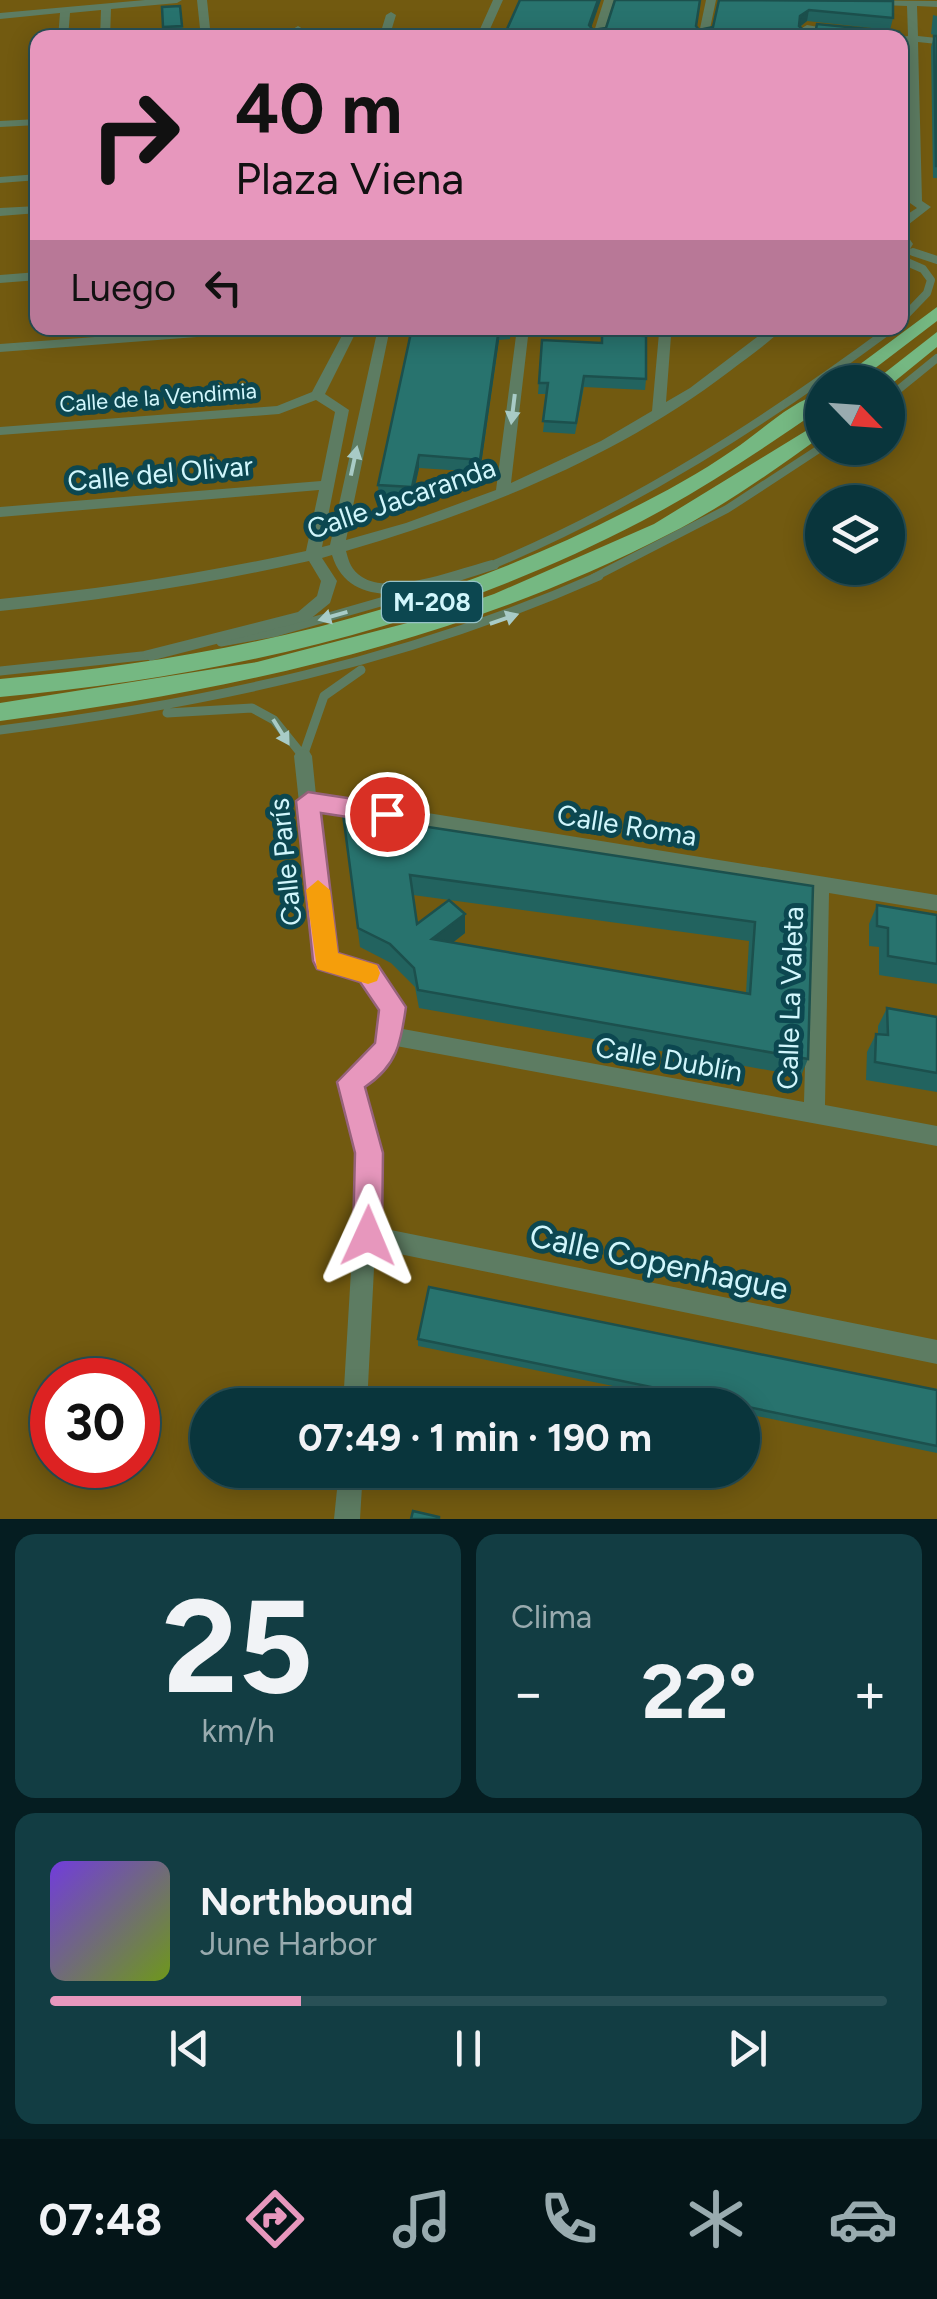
<!DOCTYPE html>
<html lang="es">
<head>
<meta charset="utf-8">
<style>
	body { margin:0; font-family:Figtree,sans-serif; background:#123d43; color:#f1f3f6; height:100vh; display:flex; flex-direction:column; font-size:38px; white-space:nowrap }
	* { box-sizing:border-box; margin:0 }
	p { font-size:32px; color:#99abaf }
	.icon { flex:none; width:55px; height:55px; fill:none; stroke:currentColor; stroke-width:2; stroke-linecap:round; stroke-linejoin:round }
	.map { position:relative; height:1519px; overflow:hidden }
	.drawer { display:flex; flex-direction:column; gap:15px; padding:15px; background:#051d21; flex:1 }
	.drawer>* { flex:none }
	.hud { position:absolute; left:30px; top:30px; width:878px; height:305px; border-radius:20px; box-shadow:0 5px 25px #0003,0 0 0 2px #295056; background:#e797bd; color:#111; overflow:hidden }
	.needle { width:65px; rotate:115deg }
	.controls { position:absolute; left:805px; top:365px; display:grid; gap:20px }
	.controls a { display:grid; place-items:center; width:100px; height:100px; border-radius:50%; background:#09353c; box-shadow:0 5px 25px #0003,0 0 0 2px #295056; font-size:50px }
	.speed { position:absolute; left:30px; top:1358px; display:flex; gap:20px; font-size:50px; font-weight:700; text-align:center }
	.speed>* { display:grid; place-content:center; width:130px; height:130px; border-radius:50%; background:#09353c; box-shadow:0 5px 25px #0003,0 0 0 2px #295056; line-height:1 }
	.speed .limit { border:15px solid #d22; background:#fff; color:#111 }
	.pin { position:absolute; display:grid; place-items:center; width:85px; height:85px; color:#fff; margin:-42px; border:5px solid #fff; border-radius:50%; box-shadow:0 2px 10px #0007 }
	.me { position:absolute; width:110px; margin:-55px; rotate:1deg; stroke-linejoin:round; filter:drop-shadow(0 0 8px #0008) }
	.turn { display:flex; align-items:center; gap:35px; height:210px; padding:0 40px; font-size:45px }
	.turn .icon { width:130px; height:130px; stroke-width:2.5 }
	.turn b { display:block; font-size:70px; line-height:85px }
	.then { display:flex; align-items:center; height:95px; padding:0 40px; background:#0003; gap:20px; font-size:38px }
	.big { font-size:75px; font-weight:700; line-height:1.1 }
	.drawer .widget { flex:1; display:flex; flex-direction:column; justify-content:center; gap:15px; min-width:0; padding:0 35px; border-radius:20px; background:#123d43 }
	.drawer .dial { align-items:center; gap:0 }
	.dial b { font-size:130px; line-height:1 }
	.song { display:flex; align-items:center; gap:30px }
	.cover { width:120px; height:120px; border-radius:15px; background:linear-gradient(135deg,hsl(260 70% 55%),hsl(80 70% 35%)) }
	.played { height:10px; border-radius:5px; background:linear-gradient(90deg,#e797bd 30%,#295056 30%) }
	.keys { display:flex; justify-content:space-around; direction:ltr }
	.heat { display:flex; justify-content:space-between; align-items:center; font-size:55px; direction:ltr }
	.drawer .tiles { flex:1; display:grid; gap:15px; grid-template-columns:1fr 1fr }
	.widget:last-child { grid-column:span 2 }
	.trip { position:absolute; left:190px; top:1388px; width:570px; height:100px; border-radius:50px; background:#09353c; box-shadow:0 5px 25px #0003,0 0 0 2px #295056; font-weight:700; line-height:100px; text-align:center }
	.dock { display:flex; height:160px; justify-content:space-around; align-items:center; background:#041518; color:#99abaf }
	.dock .icon { width:70px; height:70px }
	.dock .selected { color:#e797bd }
	.dock b { font-size:45px; color:#f1f3f6 }
	.map>svg:first-child { display:block }
</style>
</head>
<body>
<div class="map">
<svg width="937" height="1519" viewBox="0 0 937 1519">
	<rect width="100%" height="100%" fill="#0c4750"/>
	<path fill="#725a10" fill-rule="evenodd" d="M0,0H937V1519H0ZM38,38H900V328H38ZM822,382H888V448H822ZM822,502H888V568H822ZM52,1380H138V1465H52ZM208,1405H742V1470H208Z"/>
	<g fill="none" stroke-linecap="round" stroke-linejoin="round">
		<path stroke="#5d7c62" stroke-width="5" d="M907,250L921,255"/>
		<path stroke="#5d7c62" stroke-width="8" d="M913,252L937,260
			M900,259L923,269L931,280L927,293L900,321
			M888,398L937,358
			M490,566C636,505 765,422 892,328
			M593,578L727,509L822,447"/>
		<path stroke="#5d7c62" stroke-width="9" d="M221,642L276,632L433,587
			M0,671L151,655
			M167,713L252,708L274,720L303,756L324,696L361,670
			M0,730C208,703 407,661 599,576"/>
		<path fill="#5d7c62" fill-rule="evenodd" d="M145,0H182L177,3L111,9L110,38H100L101,10L70,13L68,38H58L60,13L0,19V13Z
			M197,0H207L211,38H201Z
			M493,0H503L486,38H476Z
			M604,0H614L602,38H592Z
			M706,0H716L708,38H698Z
			M823,0L937,1V7L917,6L918,36L937,38V44L918,42L922,201L931,207L904,228L900,229V219L917,208L910,203L908,42L895,38L908,36L907,6L828,3Z
			M391,12L396,15L389,38H379L386,15Z
			M807,25L841,31L836,34L812,31L811,38H801L802,28Z
			M298,26L303,29L305,38H295L293,29Z
			M38,119V125L0,127V121Z
			M38,174V180L0,183V177Z
			M38,206V213L0,216V208Z
			M900,230L904,231L913,244L904,259L900,260Z
			M38,272V280L0,283V275Z
			M217,328H267L261,332L0,352V344Z
			M346,328H358L325,394L349,410L322,547L330,545L378,328H390L346,540L406,523L496,490L517,328H529L511,483L601,441L652,411L659,333H669L671,336L666,402L690,388L769,328H783C768,344 748,357 730,371C616,458 482,511 346,551C349,562 351,570 362,577C390,596 461,568 492,560L500,565L497,569C449,583 353,624 332,555L322,558L337,581L330,603L309,620L150,661L142,655L144,651L298,612L317,596L321,581L309,561C206,584 105,600 0,611V599C104,589 204,573 306,551L319,490L0,517V507L321,481L335,412L316,400L279,414L0,435V427L277,406L312,392Z
			M303,749L309,751L312,756L316,795L937,895V911L829,893L825,1105L937,1126V1146L396,1046L379,1073L361,1086L380,1153L376,1227L937,1340V1364L375,1249L367,1405H343L358,1153L340,1082C346,1070 359,1065 368,1054C391,1027 385,990 350,976C341,971 329,971 319,967L316,961L294,756L297,751ZM318,810L810,890L804,1102L403,1029C402,983 378,964 335,954Z
			M339,1470H363L360,1519H334Z"/>
		<path fill="#75b882" fill-rule="evenodd" d="M937,307V321L857,382H836Z
			M937,332V347L889,386L888,382H873Z
			M822,393V408C764,448 705,488 642,521C439,627 227,676 0,697V679C222,659 428,613 627,511C663,493 700,473 733,450C759,433 791,401 822,393Z
			M822,421V436C773,471 723,507 669,534C459,642 232,691 0,721V703L257,662L415,621L494,594L654,524Z"/>
	</g>
	<path fill="#22635f" fill-rule="evenodd" d="M719,0L893,18L890,30L807,21L800,27L803,30L503,38L591,28L593,30L696,26L699,30L713,27Z
		M180,6L183,31L164,32L163,27Z
		M933,15L937,16V178H933L931,47L934,36H937L931,34Z
		M409,328H511L510,339L499,340L480,472L419,468L412,500L379,498L378,485L411,335Z
		M542,340L646,379L645,390L584,387L575,434L543,432L547,394H538Z
		M343,814L813,886L808,1059L801,1076L419,1008L415,987L391,963L360,947ZM413,895L749,941L746,993L452,943L465,933V914L417,924Z
		M877,905L937,915V984L879,975V947L869,946V924Z
		M887,1008L937,1017V1092L866,1080L867,1052L876,1034H878V1026Z
		M418,1339L937,1390V1453L742,1413V1405H706L418,1346Z"/>
	<path fill="#1c504d" d="M598,0H601L588,37L589,25Z
		M809,10L807,21L798,28L800,16Z
		M500,328L499,340L480,472V460Z
		M419,455V468L412,500V487Z
		M465,914V933L433,958L432,939Z"/>
	<path fill="#28736e" stroke="#1c504d" stroke-width="2.5" fill-rule="evenodd" d="M520,0H598L589,25L593,30L606,28L615,0H700L696,26L699,30L713,27L719,0L893,1V18L809,10L800,16L799,26L803,30L816,29L817,24L899,32V38H503Z
		M180,6L182,26L163,27L162,7Z
		M934,36H937V166H936Z
		M412,328H499L480,460L419,455L412,487L378,485Z
		M602,334L646,336V379L584,376L576,423L543,421L548,383H539L542,340L602,343Z
		M343,814L813,886L808,1059L418,990L414,968L390,944L358,928ZM410,875L755,922L750,994L432,939L465,914L449,900L417,924Z
		M877,905L937,915V964L888,956V928L877,926Z
		M887,1008L937,1017V1073L875,1062L876,1034L888,1035Z
		M429,1287L937,1390V1446L418,1339Z
		M413,1511L439,1517V1519H411Z"/>
	<defs><path id="oneway-solid" d="M-6-.8H1V-3.2L6.5 0L1 3.2V.8H-6Z" transform="scale(2.5)"/></defs>
	<g fill="#a8cbc6">
		<use href="#oneway-solid" transform="translate(513 409) rotate(97)"/>
		<use href="#oneway-solid" transform="translate(354 461) rotate(-78)"/>
		<use href="#oneway-solid" transform="translate(333 616) rotate(164)"/>
		<use href="#oneway-solid" transform="translate(504 619) rotate(-19)"/>
		<use href="#oneway-solid" transform="translate(281 732) rotate(58)"/>
	</g>
	<path fill="#e797bd" stroke="#96627b" stroke-width="2.5" d="M308,792L387,804L399,814L387,823L321,813L338,953L378,965L406,1007C401,1043 397,1066 365,1087L383,1153L382,1236L378,1246L368,1250L357,1246L353,1236L355,1153L337,1082L375,1043L379,1010L360,982L317,969L313,961L296,801Z"/>
	<path fill="#f59e0b" d="M318,880L330,890L338,953L377,965L380,973L377,981L368,984L317,969L306,890Z"/>
	<g text-anchor="middle" stroke-width="10" stroke-linejoin="round" paint-order="stroke">
		<g font-size="22" fill="#d1f6fc" stroke="#0c4750">
			<text transform="translate(158 397) rotate(-4)" y="8">Calle de la Vendimia</text>
		</g>
		<rect fill="#0c4750" stroke="#96c2c8" stroke-width="2.5" x="382" y="582" width="100" height="40" rx="8"/>
		<g font-size="25" font-weight="bold" fill="#d1f6fc">
			<text x="432" y="611">M-208</text>
		</g>
		<g font-size="28" fill="#d1f6fc" stroke="#0c4750">
			<text transform="translate(160 473) rotate(-5)" y="10">Calle del Olivar</text>
			<text transform="translate(401 498) rotate(-19)" y="10">Calle Jacaranda</text>
			<text transform="translate(627 825) rotate(9)" y="10">Calle Roma</text>
			<text transform="translate(285 862) rotate(-96)" y="10">Calle París</text>
			<text transform="translate(790 998) rotate(-88)" y="10">Calle La Valeta</text>
			<text transform="translate(669 1059) rotate(10)" y="10">Calle Dublín</text>
		</g>
		<g font-size="32" fill="#d1f6fc" stroke="#0c4750">
			<text transform="translate(659 1262) rotate(12)" y="11">Calle Copenhague</text>
		</g>
	</g>
</svg>
<div class="controls">
<a><svg class="needle" viewBox="-14 -14 28 28"><path d="M0-13l5 13h-10z" fill="#e53935"/><path d="M0 13l5-13h-10z" fill="#99abaf"/></svg></a>
<a><svg class="icon" aria-label="layers" viewBox="0 0 24 24"><path d="M12 4l9 5-9 5-9-5zM3 14l9 5 9-5"/></svg></a>
</div>
<div class="speed"><div class="limit">30</div></div>
<div class="pin" style="left:387px;top:814px;background:#d93025"><svg class="icon" aria-label="arrive" viewBox="0 0 24 24"><path d="M6 21V4h12l-3 4 3 4H6"/></svg></div>
<svg class="me" style="left:368px;top:1236px" viewBox="-20 -20 40 40"><path d="M0-17L14 15 0 8-14 15z" fill="#e797bd" stroke="#fff" stroke-width="4"/></svg>
<div class="trip">07:49 · 1 min · 190 m</div>
<div class="hud">
<div class="turn"><svg class="icon" aria-label="right" viewBox="0 0 24 24"><path d="M7 20v-9h11M14 6l5 5-5 5"/></svg><div><b>40 m</b>Plaza Viena</div></div>
<div class="then">Luego<svg class="icon" aria-label="left" viewBox="0 0 24 24"><path d="M17 20v-9H6M10 6l-5 5 5 5"/></svg></div>
</div>
</div>
<section class="drawer">
<div class="tiles">
<div class="widget dial"><b>25</b><p>km/h</p></div>
<div class="widget"><p>Clima</p>
<div class="heat"><a>−</a><b class="big">22°</b><a>+</a></div>
</div>
<div class="widget">
<div class="song"><i class="cover"></i><div><b>Northbound</b><p>June Harbor</p></div></div>
<div class="played"></div>
<div class="keys"><svg class="icon" aria-label="previous" viewBox="0 0 24 24"><path d="M18 5L8 12l10 7zM5 5v14"/></svg><svg class="icon" aria-label="pause" viewBox="0 0 24 24"><path d="M8 5v14M16 5v14"/></svg><svg class="icon" aria-label="next" viewBox="0 0 24 24"><path d="M6 5l10 7-10 7zM19 5v14"/></svg></div>
</div>
</div>
</section>
<nav class="dock">
<b>07:48</b>
<svg class="icon selected" aria-label="directions" viewBox="0 0 24 24"><path d="M12 3l9 9-9 9-9-9zM9 14v-3h6M13 9l2 2-2 2"/></svg>
<svg class="icon" aria-label="music" viewBox="0 0 24 24"><path d="M9 18V5l10-2v13"/><circle cx="6" cy="18" r="3"/><circle cx="16" cy="16" r="3"/></svg>
<svg class="icon" aria-label="phone" viewBox="0 0 24 24"><path d="M5 4h4l2 5-3 2q2 4 5 5l2-3 5 2v4C11 20 4 13 5 4z"/></svg>
<svg class="icon" aria-label="climate" viewBox="0 0 24 24"><path d="M12 3v18M4 7l16 10M4 17L20 7"/></svg>
<svg class="icon" aria-label="car" viewBox="0 0 24 24"><path d="M5 17H2v-5l4-1 3-4h7l3 4 3 1v5h-3M9 17h6M6 11h13"/><circle cx="7" cy="17" r="2"/><circle cx="17" cy="17" r="2"/></svg>
</nav>
</body>
</html>
